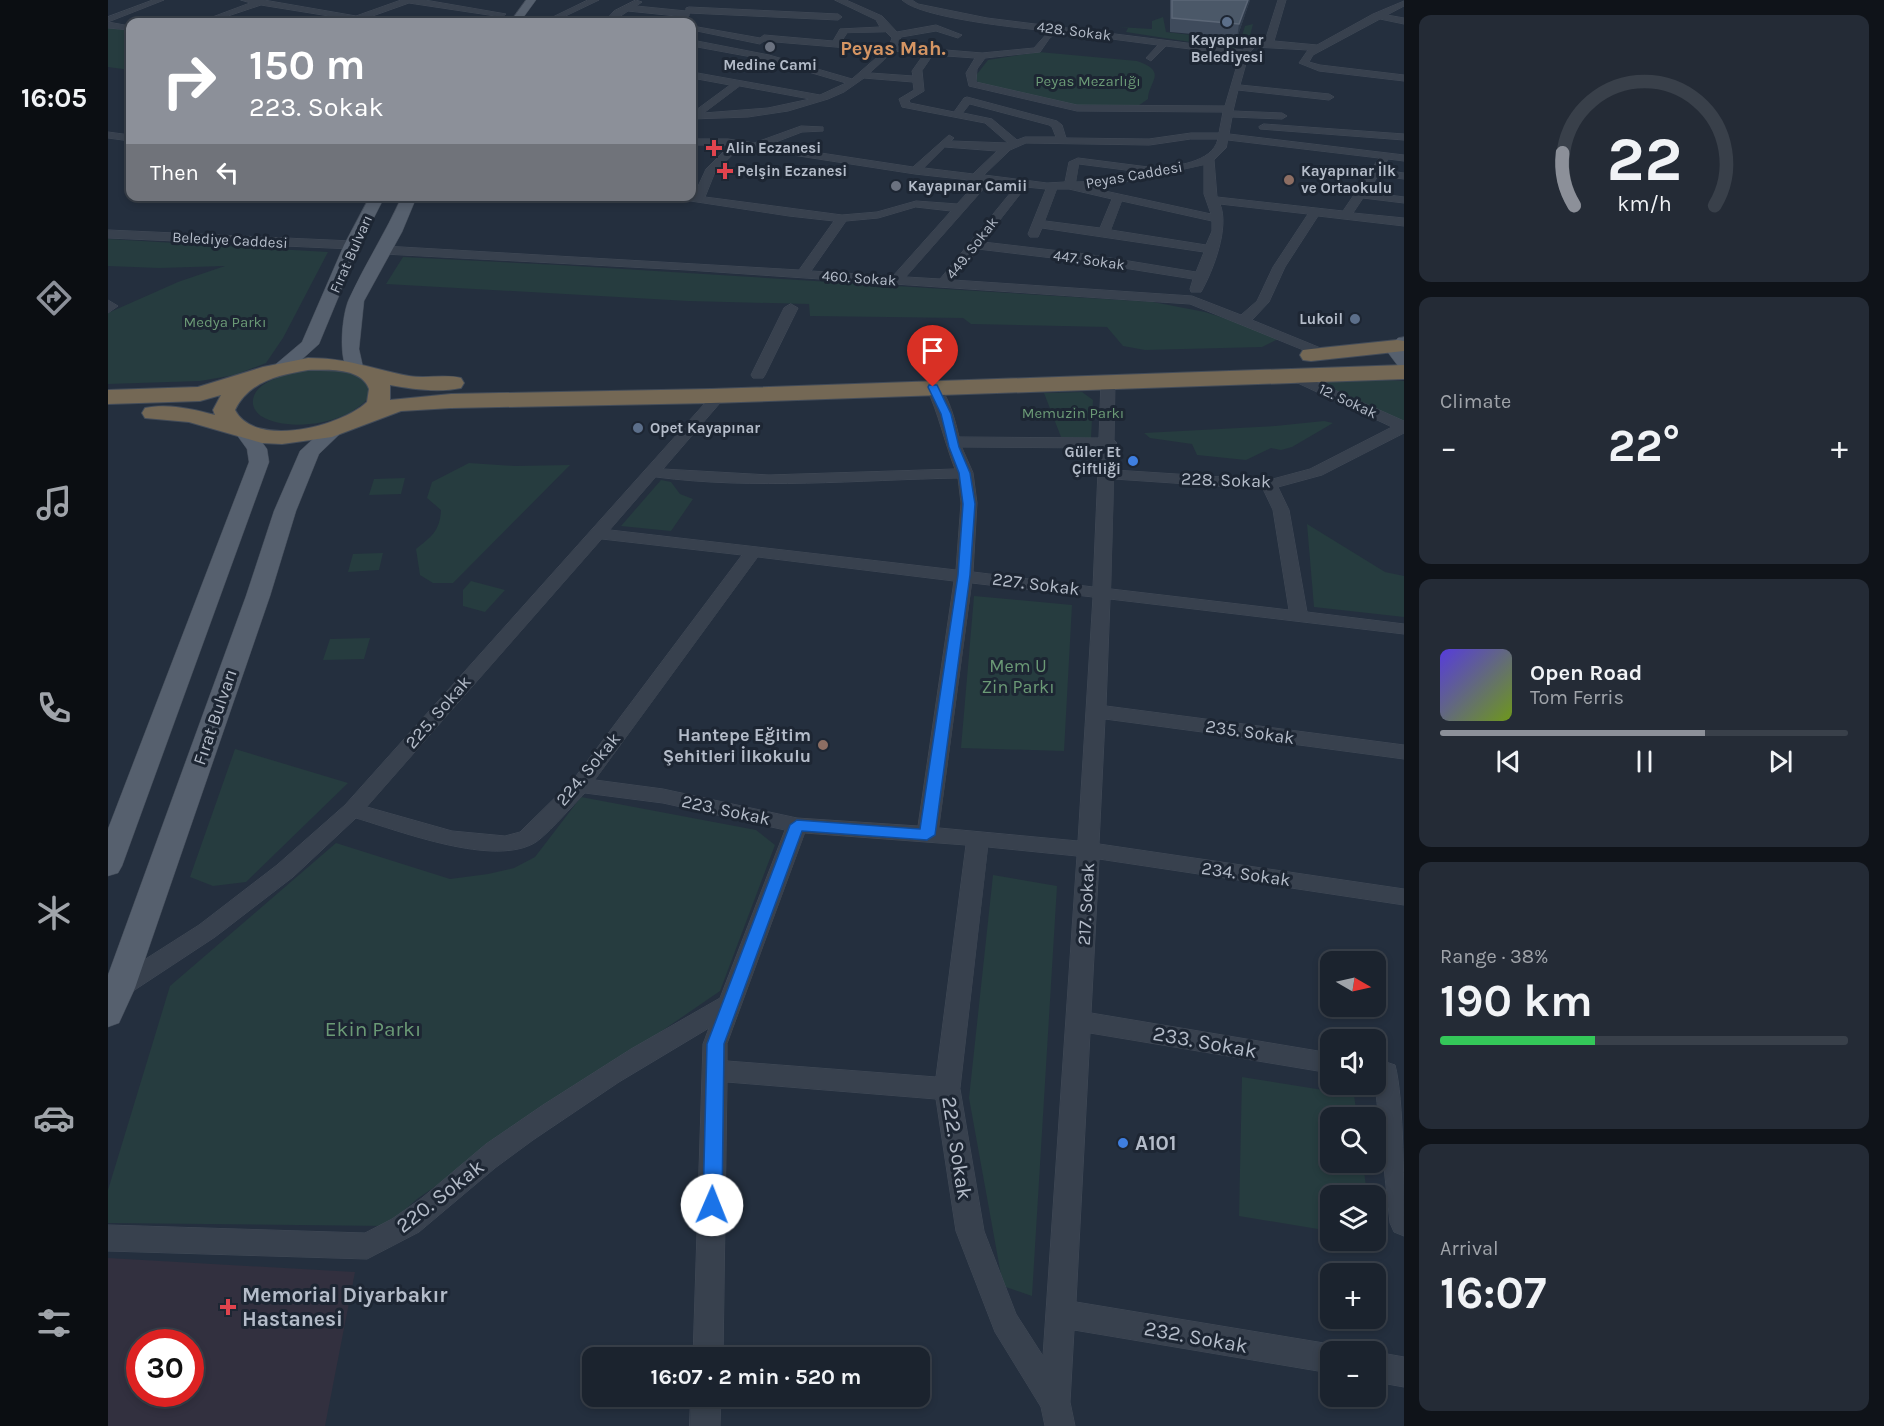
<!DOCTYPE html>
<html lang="en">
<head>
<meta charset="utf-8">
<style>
	body { margin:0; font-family:Karla,sans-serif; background:#242b36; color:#f1f3f6; height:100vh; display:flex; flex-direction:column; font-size:22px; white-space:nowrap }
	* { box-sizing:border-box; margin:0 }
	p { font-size:20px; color:#a0a4aa }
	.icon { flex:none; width:33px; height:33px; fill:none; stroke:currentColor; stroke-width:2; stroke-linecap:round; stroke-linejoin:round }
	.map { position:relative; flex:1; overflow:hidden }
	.panel { display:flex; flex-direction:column; gap:15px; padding:15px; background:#0f1319; width:480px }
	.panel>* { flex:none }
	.top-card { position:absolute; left:18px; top:18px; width:570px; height:183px; border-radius:12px; box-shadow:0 3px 9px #0003,0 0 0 2px #39404a; background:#8c9099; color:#fff; overflow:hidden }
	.needle { width:39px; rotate:99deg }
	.buttons { position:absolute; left:1212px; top:951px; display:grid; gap:12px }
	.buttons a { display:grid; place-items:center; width:66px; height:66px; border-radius:12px; background:#1b232e; box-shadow:0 3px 9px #0003,0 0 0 2px #39404a; font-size:30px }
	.speed { position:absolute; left:18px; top:1329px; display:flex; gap:12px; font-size:30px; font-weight:700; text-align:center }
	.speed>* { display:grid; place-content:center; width:78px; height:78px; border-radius:50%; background:#1b232e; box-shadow:0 3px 9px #0003,0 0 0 2px #39404a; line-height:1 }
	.speed .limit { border:9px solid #d22; background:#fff; color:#111 }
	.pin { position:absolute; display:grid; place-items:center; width:51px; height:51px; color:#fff; margin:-62px -26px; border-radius:50% 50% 50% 0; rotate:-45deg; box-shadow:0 0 6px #0007 }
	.pin .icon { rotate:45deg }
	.me { position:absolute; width:66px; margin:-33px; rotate:1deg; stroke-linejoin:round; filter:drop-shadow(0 0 4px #0008) }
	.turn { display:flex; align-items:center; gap:21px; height:126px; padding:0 24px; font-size:27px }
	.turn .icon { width:78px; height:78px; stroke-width:2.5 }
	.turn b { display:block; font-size:42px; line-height:51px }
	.then { display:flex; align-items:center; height:57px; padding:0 24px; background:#0003; gap:12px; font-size:22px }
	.big { font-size:45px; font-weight:700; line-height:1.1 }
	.panel .widget { flex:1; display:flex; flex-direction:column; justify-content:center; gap:9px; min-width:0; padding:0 21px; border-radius:12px; background:#242b36 }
	.panel .dial { align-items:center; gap:0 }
	.dial svg { height:156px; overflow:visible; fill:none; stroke:#39404a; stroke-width:7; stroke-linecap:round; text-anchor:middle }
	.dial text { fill:#f1f3f6; stroke:none }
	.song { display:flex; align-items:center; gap:18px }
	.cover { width:72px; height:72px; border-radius:9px; background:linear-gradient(135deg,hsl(250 70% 55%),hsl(80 70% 35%)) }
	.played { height:6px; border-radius:3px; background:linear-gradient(90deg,#8c9099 65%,#39404a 65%) }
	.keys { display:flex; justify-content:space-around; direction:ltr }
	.heat { display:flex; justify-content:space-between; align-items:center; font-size:33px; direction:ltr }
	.charge { height:9px; border-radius:4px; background:linear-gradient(90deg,#34c759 38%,#39404a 0) }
	.trip { position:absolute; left:474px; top:1347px; width:348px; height:60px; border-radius:12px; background:#1b232e; box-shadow:0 3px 9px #0003,0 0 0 2px #39404a; font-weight:700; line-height:60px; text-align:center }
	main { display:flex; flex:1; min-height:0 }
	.menu { display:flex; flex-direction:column; width:108px; justify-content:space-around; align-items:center; background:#0b0e12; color:#a0a4aa }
	.menu .icon { width:42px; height:42px }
	.menu .current { color:#8c9099 }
	.menu b { font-size:27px; color:#f1f3f6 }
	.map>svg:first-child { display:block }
</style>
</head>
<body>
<main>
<nav class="menu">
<b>16:05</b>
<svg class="icon current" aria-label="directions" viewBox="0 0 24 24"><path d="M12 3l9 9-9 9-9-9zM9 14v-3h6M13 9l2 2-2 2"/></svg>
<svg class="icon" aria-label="music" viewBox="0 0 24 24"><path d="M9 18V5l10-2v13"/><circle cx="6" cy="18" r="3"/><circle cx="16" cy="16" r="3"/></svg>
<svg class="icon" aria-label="phone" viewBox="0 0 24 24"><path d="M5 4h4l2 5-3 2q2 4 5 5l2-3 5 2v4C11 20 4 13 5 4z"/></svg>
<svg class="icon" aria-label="climate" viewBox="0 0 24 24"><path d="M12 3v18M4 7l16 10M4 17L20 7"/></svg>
<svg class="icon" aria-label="car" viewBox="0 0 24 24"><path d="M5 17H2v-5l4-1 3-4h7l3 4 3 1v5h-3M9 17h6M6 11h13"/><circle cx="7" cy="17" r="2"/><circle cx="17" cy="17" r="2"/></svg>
<svg class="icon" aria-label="filters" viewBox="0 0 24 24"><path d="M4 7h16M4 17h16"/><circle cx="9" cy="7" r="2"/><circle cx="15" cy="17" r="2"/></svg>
</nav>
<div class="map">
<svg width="1296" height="1426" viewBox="0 0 1296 1426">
	<rect width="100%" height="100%" fill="#242f3e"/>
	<path fill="#32303f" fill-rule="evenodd" d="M0,1258L247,1272L217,1426H0ZM32,1342H82V1394H32Z"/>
	<path fill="#263c3f" d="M1055,17L1058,32L1126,40L1133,39L1137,26L1145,24L1142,36L1155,37L1154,41H1131L1127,49L1018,32L1020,28L1010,27L1044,29V21Z
		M0,28L22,30V70L0,67Z
		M931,52L1029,61C1061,72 1040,82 1040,99L1027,108L964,105L871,83L866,78L880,60Z
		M0,239L220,252L175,338L158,363L127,375L92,381L0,384V313L70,282L117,266L51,268L0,266Z
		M295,257L451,265L1045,302L1097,312L1162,333L1170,339L1154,347L1037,350L1015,346L999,327L863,324L855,318L702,316L701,304L580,301L278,284Z
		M221,368L253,375L264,391C250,423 181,434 153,416C148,412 144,407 145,400C148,375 201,370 221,368Z
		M1234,378L1296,381V422C1270,410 1236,401 1216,380Z
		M974,392L985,400L983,438L953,437L936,393Z
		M1216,421L1225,423L1184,447L1173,450L1163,448L1138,460L1089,455L1084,444L1042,438L1036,433L1167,426Z
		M361,463L407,466L462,465L345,583H325L312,575L308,549C323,537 332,531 333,510L319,498L324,482Z
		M297,478L293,494L261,495L266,479Z
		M553,480L563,482L572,494L585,499L563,531L513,526Z
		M1199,524L1277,572L1296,576V617L1206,607Z
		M275,553L271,570L240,572L245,554Z
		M363,581L397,590L377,612L355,606V590Z
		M866,596L964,605L956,751L853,748Z
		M262,638L256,659L215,660L222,639Z
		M127,749L240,783L138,882L105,886L82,877Z
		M473,797L648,830L667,845L612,991L309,1199L279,1226L0,1223V1190L62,986L228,843L342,879L380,874L406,868L427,857Z
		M885,875L949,886L924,1296L895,1286L861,1098Z
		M1134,1077L1246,1095L1249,1117L1222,1118V1162L1255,1163L1259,1195L1222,1196V1231L1131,1216Z"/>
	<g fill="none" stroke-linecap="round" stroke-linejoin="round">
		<defs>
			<path id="minor" d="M45,0H56L0,22L22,26V30L0,28V17Z
				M133,0H156L248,16L293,0H317L398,14L394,17L301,3L259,18L273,20L274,22H258L153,5L102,22H91L142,3Z
				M480,0H491L445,22H435Z
				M528,0L534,2L528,6L578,11V8L581,7L730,14L734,17L730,20L581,13V16L578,17L520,11L504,22H496L506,11Z
				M727,0H738L774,16L789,32L828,25L854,35L850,38L828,31L793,37L789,46L874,53L926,48L941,31C911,28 813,18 794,0H804L810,4L879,18L1135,50L1141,42L1157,41L1170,0H1178L1166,41L1209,45L1265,14L1296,1V6L1279,15L1296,18V24L1272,19L1205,55L1201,62L1212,65L1296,75V81L1211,71L1191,63L1200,50L1147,47L1141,53L1132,85L1221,94L1226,97L1221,100L1130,90L1125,111L1174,113L1179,116L1174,119L1124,117L1121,134L1296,155V161L1280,159L1274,170L1296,173V179L1270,176L1259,192L1296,197V203L1255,198L1245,213L1296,218V226L1210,216L1177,267L1161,302L1144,320L1220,351L1222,354L1215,358L1082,304L579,270L276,254L270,250L276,246L691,270L726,221L681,216L563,198L562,196L586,195L598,169L622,145H584V139H620L646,143L693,126L715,127V131L694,132L660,145L805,167L841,135L846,138L843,141L900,143L877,123L794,107L791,99L806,90L805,82L756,78L736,92L720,99L680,111L640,117L584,119V113L622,85L584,78V72L712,95L738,83L660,60L584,46V40L661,55L744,79L776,51L656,41L652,44L584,30V26L652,38L656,35L725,41L732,29L772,27L768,20ZM778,32L784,38L781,46L733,42L739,33ZM950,32L1050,45L1038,58L1043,61L1058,46L1132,55L1117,106L969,105L868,82L869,69L877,58L932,52L941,39ZM786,51L816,54L804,71L805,76L762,73ZM825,55L867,58L858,73L861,86L969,111L1115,112L1111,133H1083L1041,139L958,138L954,125L949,121L859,97L856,98L846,112L802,103L801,100L816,91L814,71ZM632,86L702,99L660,108L596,113ZM862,104L941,125L944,127L948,137H917L909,140L884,119L855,113ZM1083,139H1110C1104,164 1066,165 1045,170L1040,167L970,158L961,162L957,182L939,183L876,175L902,150L918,143L1041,145ZM1120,140L1271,158L1235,211L1109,197L1106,160L1118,148ZM633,147L807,174L870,181L849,204L808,201L769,212L734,215L597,197L607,172ZM837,147L889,151L865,174L816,168ZM971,164L1033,172L995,181L968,182ZM1096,165V194L1103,214L983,188L995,187ZM881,183L908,186L832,279L798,277ZM918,187L938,189L920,234L922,237H930L934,228L1096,252L1088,272L978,254L875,242ZM949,189H961L1004,199L992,228L937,221ZM1014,201L1104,221V231L1098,245L1003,230ZM1112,204L1200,214L1165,267L1149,301L1133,315L1084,296L845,280L870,249L978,262L1085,279L1082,289L1083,292H1093C1105,271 1122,227 1112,204ZM808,207L843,211L785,276L703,271L738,221L770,218Z
				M1156,124L1296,134V140L1152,129L1151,127Z
				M0,132L22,135V141L0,138Z
				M0,230L244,241L250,245L244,249L0,238Z
				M0,300L10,306L0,313Z
				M683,304L690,308L657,375L655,378H645L643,375L676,308Z
				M1184,371L1296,421V433L1214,475L1170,487L1181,510L1199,612L1296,624V634L1002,599L998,706L1296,745V759L997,719L991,844L1296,889V905L991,859L983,1013L1222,1053V1073L982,1033L968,1302L1222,1344L1234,1352H1222V1373L966,1330L962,1402L967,1426H937L933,1407L887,1332L848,1231L828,1099L619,1082L615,1358H585L595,1044L601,1028L511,1082L425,1140L387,1168L311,1232L259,1259L0,1251V1225L257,1233L284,1219L314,1198L378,1144L435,1105L523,1049L612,998L677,830L555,803L477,793C465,805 440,834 428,842C387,868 292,831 248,818L185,877L107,937L19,995L11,997L3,995L0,990L3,981L91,925L169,865L237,805L606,393L611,392L618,396L555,469L661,475L847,469C836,441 831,414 818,387L825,383C839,386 848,424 851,437L991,438L993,381L995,378H1005L1007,381L1006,440L1009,443L1006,446V470L1161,480L1202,469L1284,427L1179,378L1177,375L1179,372ZM854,447L991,448L985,587L865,572L869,503L865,473ZM548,477C648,490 749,480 850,478L853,503L848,570L502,530ZM1006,479L1155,489L1165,510L1181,610L1003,589ZM494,539L634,555L465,780L412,832L397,836L344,831L259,807ZM650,557L846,581L810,826L689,818L555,789L487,780ZM864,583L985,597L970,841L831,828ZM697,833L858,845L828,1077L619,1061V1044ZM880,847L969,856L935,1356L908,1314L876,1231L852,1089Z
				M1278,1062L1287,1065C1296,1097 1296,1196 1296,1236L1286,1232L1282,1223L1267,1084L1269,1065Z
				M1268,1352L1296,1357V1387L1268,1382Z
				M583,1396H613L612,1426H582Z"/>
			<path id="major" d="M418,0H428L412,22H402Z
				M262,196H277L252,245L211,344L180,372H168L165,368L168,364L194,342L236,245Z
				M294,196H309L294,232L256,301L251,349L255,367L252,371H240C230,357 234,314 241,299C257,264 278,232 294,196Z
				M1296,337V367L1290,366L1278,350L1290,338Z
				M227,423L234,425L237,429L211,454L188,511L162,596L27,988L11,1023L0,1027V975L138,596L166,511L192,451L220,425Z
				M136,425L143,427L159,449L161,462L14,866L10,873L0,876V829L141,462L139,449L126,431L129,427Z"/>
			<path id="highway" d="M1289,340L1296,341V351L1203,361L1195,360L1192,355L1195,350L1203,349Z
				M200,358C240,358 264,369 301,376C318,379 336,374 353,378L356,383L353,388C330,393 304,389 282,385V400L343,394L603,389L1296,365V379L603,403L343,408L293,411L224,437L174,444L154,443L81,422L37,418L34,413L37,408C59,403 85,409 107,415L105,410L113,395L92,401L0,404V390L90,387L155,367ZM200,370C219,370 253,367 261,389L259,402C234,426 147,449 127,410C141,381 171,375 200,370Z"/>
		</defs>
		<use href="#minor" stroke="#414a57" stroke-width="1"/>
		<use href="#major" stroke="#414a57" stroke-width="1"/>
		<use href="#highway" stroke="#434c59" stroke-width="2"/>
		<use href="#minor" fill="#38414e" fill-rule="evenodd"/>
		<use href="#major" fill="#56606e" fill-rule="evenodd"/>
		<use href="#highway" fill="#746855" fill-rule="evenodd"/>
	</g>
	<path fill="#3f4b5c" d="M1062,0H1142L1129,38L1062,32Z"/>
	<path fill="#2f3b4b" d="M1140,0H1142L1129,38L1131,24Z"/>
	<path fill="#4b5868" stroke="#5c6777" stroke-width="1.5" d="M1064,0H1140L1131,24L1064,18Z"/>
	<path fill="#1a73e8" stroke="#114b97" stroke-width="1.5" d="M821,385H829L843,414L851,447L862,473L867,504L862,575L827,835L819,840L694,831L616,1044L614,1205L611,1211L604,1214L597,1211L595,1205L599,1044L682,825L689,820L812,829L850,575L855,504L851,473L841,447L833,414L820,387Z"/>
	<g fill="#5c6f8a" stroke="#1d2633" stroke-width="2">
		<circle cx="1119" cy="22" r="6"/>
		<circle cx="1247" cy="319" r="6"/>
		<circle cx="530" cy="428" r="6"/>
	</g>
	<g fill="#6b7280" stroke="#1d2633" stroke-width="2">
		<circle cx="662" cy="47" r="6"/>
		<circle cx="788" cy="186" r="6"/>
	</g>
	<g fill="#e0444e" stroke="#1d2633" stroke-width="2">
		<path d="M603 139h6v6h6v6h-6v6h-6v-6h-6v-6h6z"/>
		<path d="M614 162h6v6h6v6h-6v6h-6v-6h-6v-6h6z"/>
		<path d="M117 1298h6v6h6v6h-6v6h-6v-6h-6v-6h6z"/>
	</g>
	<g fill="#8d6e63" stroke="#1d2633" stroke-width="2">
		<circle cx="1181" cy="180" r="6"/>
		<circle cx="715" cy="745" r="6"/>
	</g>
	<g fill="#3f7fe0" stroke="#1d2633" stroke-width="2">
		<circle cx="1025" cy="461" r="6"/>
		<circle cx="1015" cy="1143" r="6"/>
	</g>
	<g text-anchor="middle" stroke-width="6" stroke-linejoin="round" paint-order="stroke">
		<g font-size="15" fill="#b4bcc9" stroke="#1d2633">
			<text transform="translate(966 31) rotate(7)" y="5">428. Sokak</text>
			<text transform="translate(1026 175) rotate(-10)" y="5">Peyas Caddesi</text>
			<text transform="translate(122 240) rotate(3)" y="5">Belediye Caddesi</text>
			<text transform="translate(864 248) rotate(-52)" y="5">449. Sokak</text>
			<text transform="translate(243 254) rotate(-66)" y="5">Fırat Bulvarı</text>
			<text transform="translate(981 260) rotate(8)" y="5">447. Sokak</text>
			<text transform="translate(751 278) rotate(4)" y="5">460. Sokak</text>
			<text transform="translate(1240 401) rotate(25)" y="5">12. Sokak</text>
		</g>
		<g font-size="15" font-weight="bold" fill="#b4bcc9" stroke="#1d2633" text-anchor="start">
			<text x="1119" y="45" text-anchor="middle">Kayapınar<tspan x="1119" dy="17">Belediyesi</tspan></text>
			<text x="662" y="70" text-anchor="middle">Medine Cami</text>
			<text x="618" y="153">Alin Eczanesi</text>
			<text x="629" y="176">Pelşin Eczanesi</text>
			<text x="1193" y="176">Kayapınar İlk<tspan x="1193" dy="17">ve Ortaokulu</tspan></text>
			<text x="800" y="191">Kayapınar Camii</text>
			<text x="1235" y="324" text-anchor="end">Lukoil</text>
			<text x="542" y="433">Opet Kayapınar</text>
			<text x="1013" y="457" text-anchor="end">Güler Et<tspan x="1013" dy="17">Çiftliği</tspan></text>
		</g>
		<g font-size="15" fill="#6b9a76" stroke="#1d2633">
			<text x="980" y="86">Peyas Mezarlığı</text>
			<text x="117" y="327">Medya Parkı</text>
			<text x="965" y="418">Memuzin Parkı</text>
		</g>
		<g font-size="18" fill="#b4bcc9" stroke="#1d2633">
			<text transform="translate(1118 480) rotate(2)" y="6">228. Sokak</text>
			<text transform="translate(928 584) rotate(7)" y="6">227. Sokak</text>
			<text transform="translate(330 712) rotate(-49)" y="6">225. Sokak</text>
			<text transform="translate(107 717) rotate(-71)" y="6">Fırat Bulvarı</text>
			<text transform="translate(1142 732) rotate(8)" y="6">235. Sokak</text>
			<text transform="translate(480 769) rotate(-50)" y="6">224. Sokak</text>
			<text transform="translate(618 810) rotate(12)" y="6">223. Sokak</text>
			<text transform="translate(1138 874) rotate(8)" y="6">234. Sokak</text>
			<text transform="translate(978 904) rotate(-87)" y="6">217. Sokak</text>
		</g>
		<g font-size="18" fill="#6b9a76" stroke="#1d2633">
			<text x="910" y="672">Mem U<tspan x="910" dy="21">Zin Parkı</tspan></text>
		</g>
		<g font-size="18" font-weight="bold" fill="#b4bcc9" stroke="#1d2633" text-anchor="end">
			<text x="703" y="741">Hantepe Eğitim<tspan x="703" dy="21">Şehitleri İlkokulu</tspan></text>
		</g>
		<g font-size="20" font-weight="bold" fill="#d59563" stroke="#1d2633">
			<text x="785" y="55">Peyas Mah.</text>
		</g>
		<g font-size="21" fill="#6b9a76" stroke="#1d2633">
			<text x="265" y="1036">Ekin Parkı</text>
		</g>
		<g font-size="21" fill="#b4bcc9" stroke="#1d2633">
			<text transform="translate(1097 1042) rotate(10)" y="7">233. Sokak</text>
			<text transform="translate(849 1148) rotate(81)" y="7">222. Sokak</text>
			<text transform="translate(332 1196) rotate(-38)" y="7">220. Sokak</text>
			<text transform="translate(1088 1337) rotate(10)" y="7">232. Sokak</text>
		</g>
		<g font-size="21" font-weight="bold" fill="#b4bcc9" stroke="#1d2633" text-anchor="start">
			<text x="1027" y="1150">A101</text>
			<text x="134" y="1302">Memorial Diyarbakır<tspan x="134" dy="24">Hastanesi</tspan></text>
		</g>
	</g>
</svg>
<div class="buttons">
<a><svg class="needle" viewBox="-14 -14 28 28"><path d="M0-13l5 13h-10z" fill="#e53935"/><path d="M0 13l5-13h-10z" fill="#a0a4aa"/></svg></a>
<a><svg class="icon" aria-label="sound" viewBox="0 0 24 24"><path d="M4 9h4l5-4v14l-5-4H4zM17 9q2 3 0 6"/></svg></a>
<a><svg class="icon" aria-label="search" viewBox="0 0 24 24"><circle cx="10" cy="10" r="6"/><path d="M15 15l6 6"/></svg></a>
<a><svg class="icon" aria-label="layers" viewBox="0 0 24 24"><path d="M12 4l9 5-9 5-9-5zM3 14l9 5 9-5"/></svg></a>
<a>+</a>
<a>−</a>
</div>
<div class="speed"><div class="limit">30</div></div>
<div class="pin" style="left:825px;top:387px;background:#d93025"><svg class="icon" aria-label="arrive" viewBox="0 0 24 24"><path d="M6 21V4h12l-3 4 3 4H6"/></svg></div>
<svg class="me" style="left:604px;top:1205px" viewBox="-20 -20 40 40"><circle r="19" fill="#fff"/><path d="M0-13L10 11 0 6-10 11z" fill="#1a73e8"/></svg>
<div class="trip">16:07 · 2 min · 520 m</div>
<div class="top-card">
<div class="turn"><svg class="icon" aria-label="right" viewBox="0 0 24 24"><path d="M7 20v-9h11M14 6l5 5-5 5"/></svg><div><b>150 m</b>223. Sokak</div></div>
<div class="then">Then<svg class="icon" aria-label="left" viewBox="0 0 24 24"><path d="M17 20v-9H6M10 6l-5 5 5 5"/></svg></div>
</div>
</div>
<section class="panel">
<div class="widget dial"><svg viewBox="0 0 100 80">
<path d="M14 69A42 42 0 1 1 86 69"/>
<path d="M14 69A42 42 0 0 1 8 42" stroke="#8c9099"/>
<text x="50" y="56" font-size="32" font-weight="700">22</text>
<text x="50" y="72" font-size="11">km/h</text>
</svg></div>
<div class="widget"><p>Climate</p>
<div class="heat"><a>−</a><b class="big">22°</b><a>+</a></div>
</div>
<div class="widget">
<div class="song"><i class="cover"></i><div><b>Open Road</b><p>Tom Ferris</p></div></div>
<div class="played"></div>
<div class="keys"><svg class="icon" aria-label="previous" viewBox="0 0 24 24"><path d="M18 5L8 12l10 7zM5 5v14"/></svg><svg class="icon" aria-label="pause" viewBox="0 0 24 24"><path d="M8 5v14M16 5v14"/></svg><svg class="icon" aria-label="next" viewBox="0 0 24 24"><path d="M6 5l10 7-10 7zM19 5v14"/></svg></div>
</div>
<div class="widget"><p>Range · 38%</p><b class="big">190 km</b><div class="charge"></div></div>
<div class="widget"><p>Arrival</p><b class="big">16:07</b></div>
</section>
</main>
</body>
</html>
